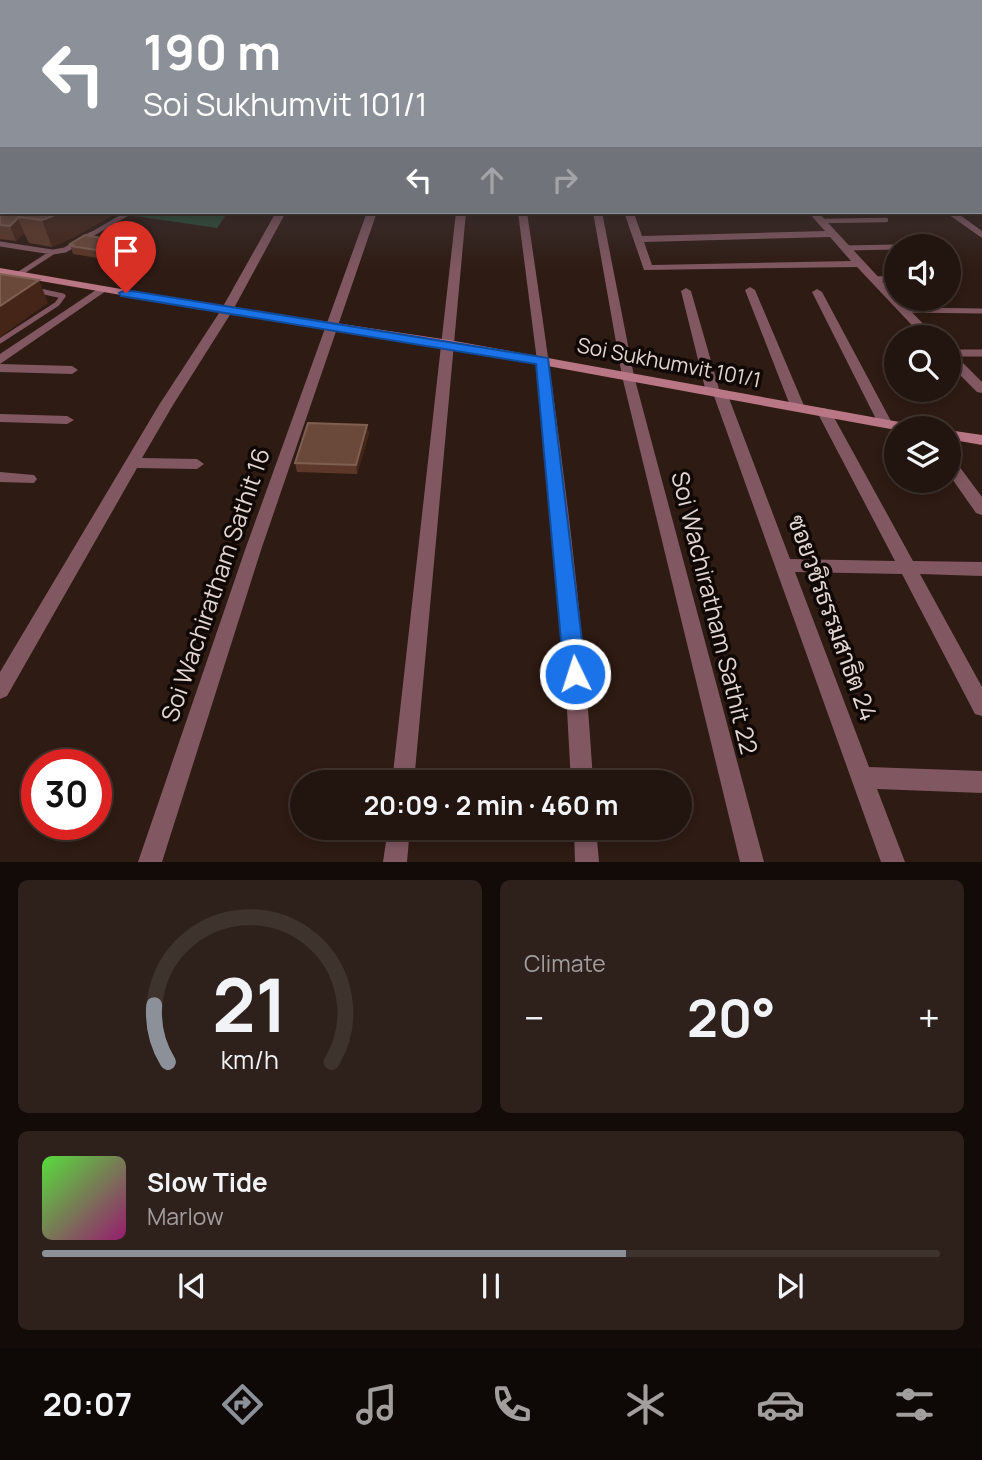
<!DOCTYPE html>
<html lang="en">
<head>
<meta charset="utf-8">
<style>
	body { margin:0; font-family:Manrope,Sarabun,sans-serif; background:#2e211c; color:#f1f3f6; height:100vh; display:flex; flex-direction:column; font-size:26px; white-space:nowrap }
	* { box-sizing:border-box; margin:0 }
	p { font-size:23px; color:#a29e9e }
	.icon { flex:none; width:38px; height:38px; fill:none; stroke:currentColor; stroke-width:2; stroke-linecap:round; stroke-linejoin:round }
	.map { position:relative; height:862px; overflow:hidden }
	.panel { display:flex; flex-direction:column; gap:18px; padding:18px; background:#130b08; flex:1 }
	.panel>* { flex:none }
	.top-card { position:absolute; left:0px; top:0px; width:984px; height:214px; box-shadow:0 4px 10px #0003,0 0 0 2px #3f332e; background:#8c9099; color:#fff; overflow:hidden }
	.fabs { position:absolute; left:884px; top:234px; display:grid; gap:14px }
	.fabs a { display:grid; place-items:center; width:77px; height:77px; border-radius:50%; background:#22140e; box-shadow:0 4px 10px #0003,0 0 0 2px #3f332e; font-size:35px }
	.speed { position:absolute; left:21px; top:749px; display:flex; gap:14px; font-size:35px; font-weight:700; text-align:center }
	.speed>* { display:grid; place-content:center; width:91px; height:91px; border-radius:50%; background:#22140e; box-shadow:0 4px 10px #0003,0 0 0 2px #3f332e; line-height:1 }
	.speed .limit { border:10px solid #d22; background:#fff; color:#111 }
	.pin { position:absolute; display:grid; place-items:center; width:60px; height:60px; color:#fff; margin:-72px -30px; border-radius:50% 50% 50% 0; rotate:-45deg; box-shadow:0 0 7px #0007 }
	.pin .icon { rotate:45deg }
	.me { position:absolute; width:77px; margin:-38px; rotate:356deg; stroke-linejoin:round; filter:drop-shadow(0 0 5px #0008) }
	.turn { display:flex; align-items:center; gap:24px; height:147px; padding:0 28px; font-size:32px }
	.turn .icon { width:91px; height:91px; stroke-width:2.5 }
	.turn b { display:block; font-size:49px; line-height:60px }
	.lanes { display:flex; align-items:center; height:66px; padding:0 28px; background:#0003; justify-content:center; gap:35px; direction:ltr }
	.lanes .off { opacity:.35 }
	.big { font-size:52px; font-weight:700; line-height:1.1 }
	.panel .card { flex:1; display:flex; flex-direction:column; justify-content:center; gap:10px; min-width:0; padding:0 24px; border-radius:10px; background:#2e211c }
	.panel .dial { align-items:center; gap:0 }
	.dial svg { height:182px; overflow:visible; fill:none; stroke:#3f332e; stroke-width:7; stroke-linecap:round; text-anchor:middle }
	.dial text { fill:#f1f3f6; stroke:none }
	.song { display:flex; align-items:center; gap:21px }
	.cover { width:84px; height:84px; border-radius:10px; background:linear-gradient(135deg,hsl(110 70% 55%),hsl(320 70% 35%)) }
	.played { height:7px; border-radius:4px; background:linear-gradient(90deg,#8c9099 65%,#3f332e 65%) }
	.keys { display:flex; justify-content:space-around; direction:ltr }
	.heat { display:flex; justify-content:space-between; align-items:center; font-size:38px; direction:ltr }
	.panel .tiles { flex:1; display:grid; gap:18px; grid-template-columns:1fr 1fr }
	.card:last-child { grid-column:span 2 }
	.trip { position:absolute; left:290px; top:770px; width:402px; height:70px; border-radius:35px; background:#22140e; box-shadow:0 4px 10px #0003,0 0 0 2px #3f332e; font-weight:700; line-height:70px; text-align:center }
	.tabs { display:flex; height:112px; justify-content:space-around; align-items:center; background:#0e0806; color:#a29e9e }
	.tabs .icon { width:49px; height:49px }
	.tabs .on { color:#8c9099 }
	.tabs b { font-size:32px; color:#f1f3f6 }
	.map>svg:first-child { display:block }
</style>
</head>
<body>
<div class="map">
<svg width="982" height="862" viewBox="0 0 982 862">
	<rect width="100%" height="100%" fill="#2e1b13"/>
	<path fill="#2b4f36" d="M141,212H228L217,228L135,216Z"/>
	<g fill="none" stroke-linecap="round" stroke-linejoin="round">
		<path fill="#000522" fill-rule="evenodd" d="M0,182H2V188H0Z"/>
		<path stroke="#815861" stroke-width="4.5" d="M821,221L886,220
			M89,236L130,212"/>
		<path stroke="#815861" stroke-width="5" d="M0,244L52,252
			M905,247H917
			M845,248L896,247
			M19,274L53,252L65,250L92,234
			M948,276H951
			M873,279L896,278
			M904,310L982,311
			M0,341L57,304L63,296L35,290"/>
		<path stroke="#815861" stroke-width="7" d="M948,353H982"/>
		<path fill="#815861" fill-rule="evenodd" d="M0,192H2V198H0Z
			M276,212H286L233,310L173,405L142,458L197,459L204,464L197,469L137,468L7,696L0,699V672L159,405L221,310Z
			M367,212H377L261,550L162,862H138L245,550Z
			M456,212H466L414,782H392Z
			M518,212H527C555,401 582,591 593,782H571L562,620L537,361Z
			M593,212H602L634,376L764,862H740L622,376Z
			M624,212H679L674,215L635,216L642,236L825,231L808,212H818L896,296V299H899L937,338H924L857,267L644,270ZM830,237L851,261L652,265L644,242Z
			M945,212H956L982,231V238Z
			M102,286L107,289L106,291L0,364V354Z
			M750,287L755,290L805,408L803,411L798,412L791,408L745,290Z
			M686,288L691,291L719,389L727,393L790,559L895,561L817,412L824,408L831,412L913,561L982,562V576L920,574L982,687V716L975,714L902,574L795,572L869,767L982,771V793L877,789L905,862H881L714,396L706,392L681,291Z
			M817,289L822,292L892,423L890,426L885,427L878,423L812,292Z
			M948,351L952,352L982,382V393L977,392L948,363Z
			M0,364L72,366L78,370L72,374L0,372Z
			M0,414L67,416L74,420L67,424L0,422Z
			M948,456L953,458L982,497V515L976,513L948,473Z
			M0,472L34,475L37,479L34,483L0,482Z
			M388,828H410L407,862H383Z
			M574,828H596L599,862H575Z"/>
		<path fill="#b97685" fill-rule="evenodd" d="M0,268L196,302L449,340L916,425L923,429L896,430L449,348L196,308L0,274Z
			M948,430L982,435V445L948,439Z"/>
	</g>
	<path fill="#5d3828" d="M0,207L118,212L72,238L52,247L29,243L24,233L16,241L0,239Z
		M70,244L121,248L104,259L73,254Z
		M367,425L369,434L357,474L297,472L295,463Z"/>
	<path fill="#442518" d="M63,212H118L72,238L52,247L42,220Z
		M18,218L24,233L16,241L10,226Z
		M118,241L121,248L104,259L102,251Z
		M39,280L48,303L0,337V306Z
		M367,425L369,434L357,474L356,465Z"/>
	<path fill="#6b493a" stroke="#7e5f52" stroke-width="2" d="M2,205V212H25L18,217V218L10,226L0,225V207Z
		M27,212H63L42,220L18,217Z
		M85,235L118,241L102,251L71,246L73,245L70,244Z
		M0,274L39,280L0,306Z
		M308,423L367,425L356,465L295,463Z"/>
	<linearGradient id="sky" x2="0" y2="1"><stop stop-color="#190f0a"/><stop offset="0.55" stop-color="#463f44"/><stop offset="1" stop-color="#463f44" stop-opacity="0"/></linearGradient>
	<rect width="982" height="270" fill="url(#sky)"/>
	<path fill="#1a73e8" stroke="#114b97" stroke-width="2" d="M126,290L548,358L586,674L583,681L575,684L567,681L564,674L536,364L121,296L119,293Z"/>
	<g text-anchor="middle" stroke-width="7" stroke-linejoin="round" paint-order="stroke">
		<g font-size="21" fill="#e3d6d1" stroke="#100805">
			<text transform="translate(669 363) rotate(11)" y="7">Soi Sukhumvit 101/1</text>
		</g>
		<g font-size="24" fill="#e3d6d1" stroke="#100805">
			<text transform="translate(216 585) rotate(-71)" y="8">Soi Wachiratham Sathit 16</text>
			<text transform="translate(714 613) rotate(76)" y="8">Soi Wachiratham Sathit 22</text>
			<text transform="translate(832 618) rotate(70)" y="8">ซอยวชิรธรรมสาธิต 24</text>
		</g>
	</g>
</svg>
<div class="fabs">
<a><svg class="icon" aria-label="sound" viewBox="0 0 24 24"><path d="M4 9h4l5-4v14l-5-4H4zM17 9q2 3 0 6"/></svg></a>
<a><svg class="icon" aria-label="search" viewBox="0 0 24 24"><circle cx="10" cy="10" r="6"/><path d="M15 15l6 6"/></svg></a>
<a><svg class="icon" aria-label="layers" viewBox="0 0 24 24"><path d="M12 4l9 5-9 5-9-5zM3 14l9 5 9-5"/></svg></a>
</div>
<div class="speed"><div class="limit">30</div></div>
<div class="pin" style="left:126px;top:293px;background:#d93025"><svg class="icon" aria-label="arrive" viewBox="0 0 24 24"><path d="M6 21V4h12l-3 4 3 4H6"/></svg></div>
<svg class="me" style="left:575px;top:674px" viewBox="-20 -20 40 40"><circle r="17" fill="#1a73e8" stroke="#fff" stroke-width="3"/><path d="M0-11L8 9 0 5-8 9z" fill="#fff"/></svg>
<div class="trip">20:09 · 2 min · 460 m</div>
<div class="top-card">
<div class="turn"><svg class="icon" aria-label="left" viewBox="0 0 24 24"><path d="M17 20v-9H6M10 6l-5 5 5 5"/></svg><div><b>190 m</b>Soi Sukhumvit 101/1</div></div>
<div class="lanes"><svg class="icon" aria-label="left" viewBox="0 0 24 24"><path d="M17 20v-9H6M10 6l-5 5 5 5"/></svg><svg class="icon off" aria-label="ahead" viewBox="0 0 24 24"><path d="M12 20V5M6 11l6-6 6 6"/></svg><svg class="icon off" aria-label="right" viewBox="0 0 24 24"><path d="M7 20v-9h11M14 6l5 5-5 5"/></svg></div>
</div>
</div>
<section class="panel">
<div class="tiles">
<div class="card dial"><svg viewBox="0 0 100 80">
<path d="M14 69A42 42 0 1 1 86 69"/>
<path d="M14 69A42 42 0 0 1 8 44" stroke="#8c9099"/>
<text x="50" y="56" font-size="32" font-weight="700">21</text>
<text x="50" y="72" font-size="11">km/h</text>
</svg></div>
<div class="card"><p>Climate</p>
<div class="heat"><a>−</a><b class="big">20°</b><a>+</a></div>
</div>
<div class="card">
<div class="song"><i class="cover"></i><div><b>Slow Tide</b><p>Marlow</p></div></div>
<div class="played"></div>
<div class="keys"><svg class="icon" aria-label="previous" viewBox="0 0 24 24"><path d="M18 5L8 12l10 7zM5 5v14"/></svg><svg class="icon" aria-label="pause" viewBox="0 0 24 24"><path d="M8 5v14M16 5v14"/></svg><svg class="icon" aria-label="next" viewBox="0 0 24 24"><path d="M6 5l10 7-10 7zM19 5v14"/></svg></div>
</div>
</div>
</section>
<nav class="tabs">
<b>20:07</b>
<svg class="icon on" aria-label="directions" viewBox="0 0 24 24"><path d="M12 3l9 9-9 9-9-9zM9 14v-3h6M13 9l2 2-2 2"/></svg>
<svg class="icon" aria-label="music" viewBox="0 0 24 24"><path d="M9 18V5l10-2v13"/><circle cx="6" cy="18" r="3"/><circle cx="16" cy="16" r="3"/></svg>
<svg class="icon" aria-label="phone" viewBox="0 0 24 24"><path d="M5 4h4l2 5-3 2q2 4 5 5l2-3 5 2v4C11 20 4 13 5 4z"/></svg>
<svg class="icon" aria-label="climate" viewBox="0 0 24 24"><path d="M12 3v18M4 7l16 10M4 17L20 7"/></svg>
<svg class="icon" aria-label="car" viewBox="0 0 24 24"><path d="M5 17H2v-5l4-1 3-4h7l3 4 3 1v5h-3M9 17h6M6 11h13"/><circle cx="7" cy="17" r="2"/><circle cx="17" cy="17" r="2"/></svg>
<svg class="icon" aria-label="filters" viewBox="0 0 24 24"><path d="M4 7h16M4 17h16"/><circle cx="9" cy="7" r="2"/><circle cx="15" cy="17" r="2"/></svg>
</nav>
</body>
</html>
